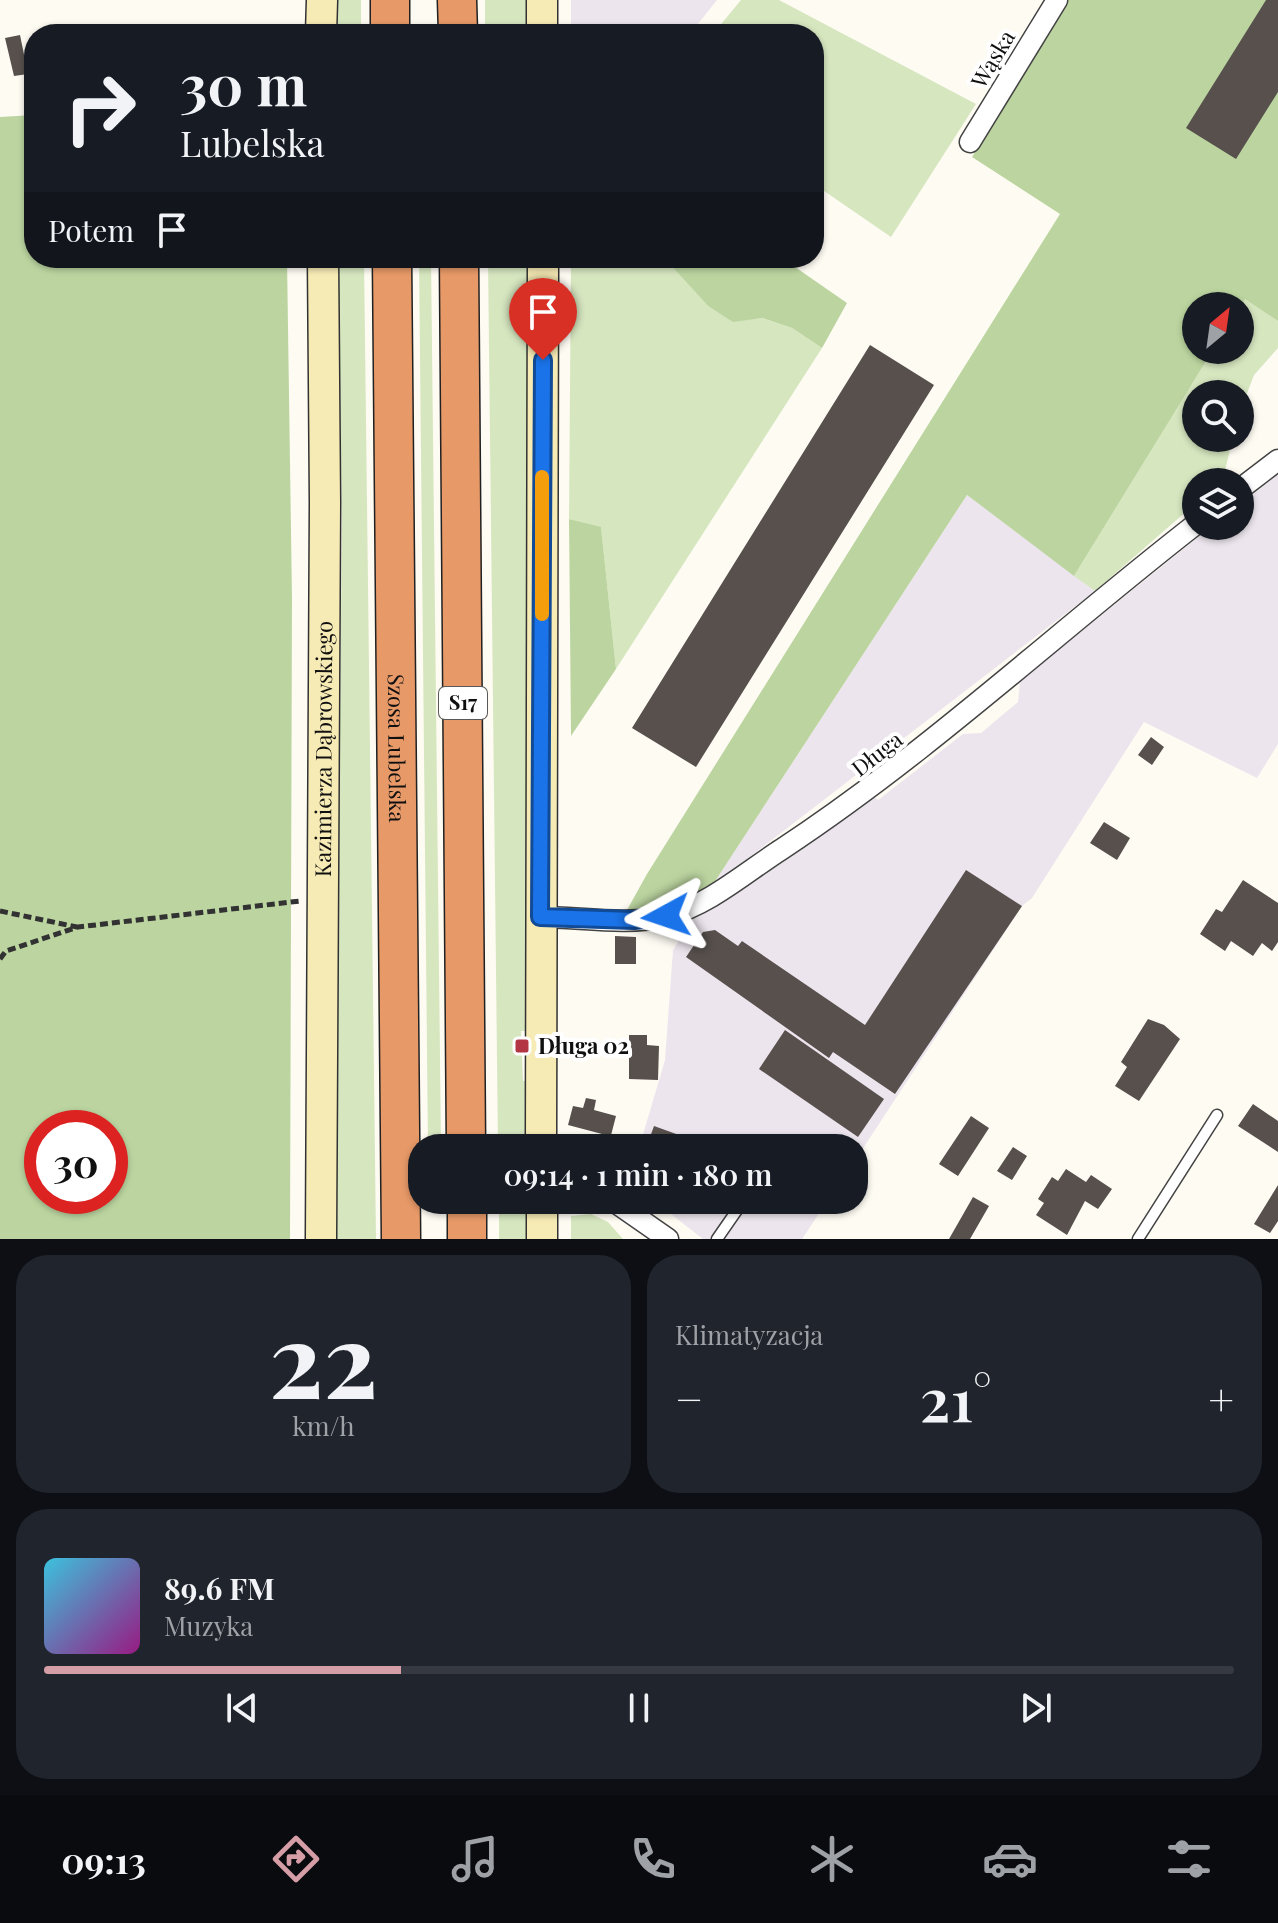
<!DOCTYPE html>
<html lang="pl">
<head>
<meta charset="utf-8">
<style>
	body { margin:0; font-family:"Playfair Display",serif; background:#20242c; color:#f1f3f6; height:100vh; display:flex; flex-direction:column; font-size:30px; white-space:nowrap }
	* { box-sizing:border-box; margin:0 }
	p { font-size:26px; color:#9ea1a6 }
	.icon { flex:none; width:44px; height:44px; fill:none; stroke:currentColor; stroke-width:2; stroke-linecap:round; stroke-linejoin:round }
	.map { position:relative; height:1239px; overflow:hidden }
	.side { display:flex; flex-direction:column; gap:16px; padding:16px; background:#0d0f14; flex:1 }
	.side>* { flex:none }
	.hud { position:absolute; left:24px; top:24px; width:800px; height:244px; border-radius:32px; box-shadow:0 2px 6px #0004; background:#171b24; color:#f1f3f6; overflow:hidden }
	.needle { width:52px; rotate:29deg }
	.tools { position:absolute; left:1182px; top:292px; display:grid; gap:16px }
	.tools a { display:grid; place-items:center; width:72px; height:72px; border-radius:50%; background:#171b24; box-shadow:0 2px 6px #0004; font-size:40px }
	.speed { position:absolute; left:24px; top:1110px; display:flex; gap:16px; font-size:40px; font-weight:700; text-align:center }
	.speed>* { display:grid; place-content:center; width:104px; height:104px; border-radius:50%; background:#171b24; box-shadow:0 2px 6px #0004; line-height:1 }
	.speed .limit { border:12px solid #d22; background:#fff; color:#111 }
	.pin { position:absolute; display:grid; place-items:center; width:68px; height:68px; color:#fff; margin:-82px -34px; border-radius:50% 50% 50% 0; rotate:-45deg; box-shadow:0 0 8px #0007 }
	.pin .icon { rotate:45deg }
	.me { position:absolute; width:88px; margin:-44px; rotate:265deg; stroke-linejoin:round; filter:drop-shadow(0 0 6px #0008) }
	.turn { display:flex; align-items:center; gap:28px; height:168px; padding:0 24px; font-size:36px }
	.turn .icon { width:104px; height:104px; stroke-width:2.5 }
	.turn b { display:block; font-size:56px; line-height:68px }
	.then { display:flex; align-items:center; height:76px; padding:0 24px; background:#0003; gap:16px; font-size:30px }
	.big { font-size:60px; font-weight:600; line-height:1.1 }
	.side .tile { flex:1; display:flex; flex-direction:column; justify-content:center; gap:12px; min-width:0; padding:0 28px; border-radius:32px; background:#20242c }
	.side .dial { align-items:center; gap:0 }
	.dial b { font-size:104px; line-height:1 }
	.song { display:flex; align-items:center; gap:24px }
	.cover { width:96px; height:96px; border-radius:12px; background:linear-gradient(135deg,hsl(190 70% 55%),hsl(310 70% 35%)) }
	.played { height:8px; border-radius:4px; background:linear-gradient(90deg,#d59da5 30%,#363941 30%) }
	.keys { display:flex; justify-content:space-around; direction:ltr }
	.heat { display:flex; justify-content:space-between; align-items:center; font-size:44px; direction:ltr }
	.side .tiles { flex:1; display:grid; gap:16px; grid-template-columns:1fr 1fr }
	.tile:last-child { grid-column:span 2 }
	.trip { position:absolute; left:408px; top:1134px; width:460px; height:80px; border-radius:32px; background:#171b24; box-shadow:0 2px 6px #0004; font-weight:600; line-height:80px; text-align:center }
	.dock { display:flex; height:128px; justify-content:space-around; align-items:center; background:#090b0e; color:#9ea1a6 }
	.dock .icon { width:56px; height:56px }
	.dock .on { color:#d59da5 }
	.dock b { font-size:36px; color:#f1f3f6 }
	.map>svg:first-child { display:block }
</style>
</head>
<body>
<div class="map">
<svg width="1278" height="1239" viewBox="0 0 1278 1239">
	<rect width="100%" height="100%" fill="#fefbf3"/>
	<path fill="#ece5ed" d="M571,0H717L690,34H571Z
		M1278,473V744L1257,778L1144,722L1032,898L1022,906L854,1162V1148H639L665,1060L673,950L693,918L873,796L878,800L963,734L981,733L1018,702L1020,681L1212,526H1240V503Z
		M967,495L1095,591L712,886Z
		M653,1200H828L802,1239H703Z"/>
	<path fill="#d6e6bf" d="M334,0H361V34H334Z
		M485,0H528L529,34H485Z
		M741,0H779L976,104L891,237L814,184V34H713Z
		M338,258H364L376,1239H335L342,519Z
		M419,258H431L441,1148H428Z
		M488,258H531L532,945L525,946V1031H521L523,1081H530V1148H498Z
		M571,258H664L708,306L733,321L761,318L792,328L822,348L616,669L601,528L569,519Z
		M1245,298L1278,321V348L1254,375L1240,412V394H1196V438H1233L1222,482H1196V503L1095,591L1074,576L1213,350H1240V307Z
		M499,1200H530V1239H499Z
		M591,1214L608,1222L623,1239H571V1216Z"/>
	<path fill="#bcd5a0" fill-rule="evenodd" d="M1067,0H1278V321L1245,299L1240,307L1196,306V350H1213L1074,576L967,495L712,886L684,901L627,910L647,874L1060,214L972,157Z
		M34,115V258H287L292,599L290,1239H0V117ZM110,1128V1196H42V1128Z
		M664,258H782L847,303L822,348L792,328L762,318L733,322L708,306Z
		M569,519L601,527L616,669L571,736Z"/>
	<path fill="#57504d" d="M1266,0H1278V92L1236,159L1186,128Z
		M20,35L28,74L14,76L5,38Z
		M870,345L934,385L696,767L632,728Z
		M1151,737L1164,747L1152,765L1138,755Z
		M1104,822L1130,838L1117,860L1090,843Z
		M966,870L1022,906L895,1094L833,1052L829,1058L686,957L703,932L715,930L738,946L742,941L865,1025Z
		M1243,880L1278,903V942L1272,951L1262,943L1253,956L1231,941L1225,951L1200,934L1216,909L1222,912Z
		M615,936L636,937V964H615Z
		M1148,1019L1164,1025L1180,1039L1139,1101L1115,1086L1127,1067L1121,1062Z
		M785,1030L884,1099L858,1137L759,1069Z
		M629,1035H647V1045L659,1046L658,1080L629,1079Z
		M586,1098L596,1100L594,1110L616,1116L609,1143L600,1141L602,1134L568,1125L573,1106L583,1108Z
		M1253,1104L1278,1121V1152L1238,1126Z
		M971,1116L989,1128L958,1176L939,1164Z
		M654,1126L679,1135L674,1148H646Z
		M1013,1147L1027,1156L1012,1180L997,1171Z
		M1066,1169L1086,1182L1091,1175L1112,1189L1098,1209L1085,1201L1067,1235L1036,1215L1044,1203L1038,1199L1052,1177L1058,1181Z
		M1278,1185V1221L1270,1233L1254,1224Z
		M973,1197L989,1206L970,1239H949Z"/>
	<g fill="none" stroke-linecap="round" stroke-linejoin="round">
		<defs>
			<path id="lane" d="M717,1239L744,1200
				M1138,1239L1217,1115"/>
			<path id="street" d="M970,142L1057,0
				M1240,489L1278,460
				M540,917C581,917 626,926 667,916C709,905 746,872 782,849C929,752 1057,632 1196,524
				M612,1200L668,1239"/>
			<g id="secondary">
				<path d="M542,0V34"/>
				<path d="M321,34L322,0"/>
				<path d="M541,1148L543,258"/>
				<path id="s1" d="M321,1239L325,503L323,258"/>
				<path d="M542,1239V1200"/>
			</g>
			<g id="highway">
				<path d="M390,0V34"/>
				<path d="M457,0L458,34"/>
				<path id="s2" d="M392,258L401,1239"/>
				<path d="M459,258L466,1148"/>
				<path d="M467,1200V1239"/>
			</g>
		</defs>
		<use href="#lane" stroke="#434343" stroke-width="13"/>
		<use href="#street" stroke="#434343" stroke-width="23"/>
		<use href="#secondary" stroke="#323232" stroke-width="33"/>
		<use href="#highway" stroke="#212121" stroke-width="41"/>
		<path stroke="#323232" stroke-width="5" stroke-dasharray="8 4" stroke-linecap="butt" d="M0,911L77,927
			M0,959L6,951L78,927L300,901"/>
		<use href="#lane" stroke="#fff" stroke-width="10"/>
		<use href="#street" stroke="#fff" stroke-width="20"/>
		<use href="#secondary" stroke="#f7ebb5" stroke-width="30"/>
		<use href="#highway" stroke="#e79968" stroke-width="38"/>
	</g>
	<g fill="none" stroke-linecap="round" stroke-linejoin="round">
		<defs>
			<path id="route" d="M543,360L540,917L634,920L666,916"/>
		</defs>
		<use href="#route" stroke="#114b97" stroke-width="20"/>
		<use href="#route" stroke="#1a73e8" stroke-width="14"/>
		<path stroke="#f59e0b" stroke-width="14" d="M542,614V477"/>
	</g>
	<rect fill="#b33443" stroke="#fff" stroke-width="3" x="514" y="1038" width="16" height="16" rx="4"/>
	<g text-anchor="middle" stroke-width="8" stroke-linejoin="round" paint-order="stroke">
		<rect fill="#fff" stroke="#585858" stroke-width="2" x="439" y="687" width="48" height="32" rx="6"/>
		<g font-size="20" font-weight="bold" fill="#101010">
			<text x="463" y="710">S17</text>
		</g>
		<g font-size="22" fill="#101010" stroke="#fff">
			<text transform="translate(993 59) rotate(-59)" y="8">Wąska</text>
			<text dy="8" stroke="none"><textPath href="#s1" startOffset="490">Kazimierza Dąbrowskiego</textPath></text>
			<text dy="8" stroke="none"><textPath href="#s2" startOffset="490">Szosa Lubelska</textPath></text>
			<text transform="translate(877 754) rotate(-38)" y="8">Długa</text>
		</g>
		<g font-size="22" font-weight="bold" fill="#101010" stroke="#fff" text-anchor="start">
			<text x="538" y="1054">Długa 02</text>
		</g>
	</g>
</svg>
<div class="tools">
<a><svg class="needle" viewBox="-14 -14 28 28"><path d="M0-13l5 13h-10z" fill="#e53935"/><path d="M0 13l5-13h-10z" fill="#9ea1a6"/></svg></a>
<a><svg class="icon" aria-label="search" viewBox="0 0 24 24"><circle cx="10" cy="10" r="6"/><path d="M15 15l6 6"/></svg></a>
<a><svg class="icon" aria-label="layers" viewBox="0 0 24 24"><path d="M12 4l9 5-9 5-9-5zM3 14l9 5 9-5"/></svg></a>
</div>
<div class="speed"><div class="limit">30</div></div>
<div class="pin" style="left:543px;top:360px;background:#d93025"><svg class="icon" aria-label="arrive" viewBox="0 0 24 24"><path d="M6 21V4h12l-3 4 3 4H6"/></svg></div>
<svg class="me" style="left:666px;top:916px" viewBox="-20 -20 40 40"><path d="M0-17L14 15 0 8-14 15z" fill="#1a73e8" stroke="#fff" stroke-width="4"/></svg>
<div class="trip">09:14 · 1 min · 180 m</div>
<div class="hud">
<div class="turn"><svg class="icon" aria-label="right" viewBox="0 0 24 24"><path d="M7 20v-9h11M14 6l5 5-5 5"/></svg><div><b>30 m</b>Lubelska</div></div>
<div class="then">Potem<svg class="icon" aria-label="arrive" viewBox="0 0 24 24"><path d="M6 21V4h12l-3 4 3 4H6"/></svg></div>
</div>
</div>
<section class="side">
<div class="tiles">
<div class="tile dial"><b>22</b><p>km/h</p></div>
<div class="tile"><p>Klimatyzacja</p>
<div class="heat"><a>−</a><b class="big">21°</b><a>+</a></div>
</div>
<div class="tile">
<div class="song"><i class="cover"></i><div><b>89.6 FM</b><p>Muzyka</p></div></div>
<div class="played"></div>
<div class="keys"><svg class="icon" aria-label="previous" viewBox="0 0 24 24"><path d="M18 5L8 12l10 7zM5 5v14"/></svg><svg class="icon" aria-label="pause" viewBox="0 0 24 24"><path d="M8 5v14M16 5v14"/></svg><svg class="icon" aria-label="next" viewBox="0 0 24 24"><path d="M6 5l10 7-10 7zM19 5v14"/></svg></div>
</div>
</div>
</section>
<nav class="dock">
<b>09:13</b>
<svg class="icon on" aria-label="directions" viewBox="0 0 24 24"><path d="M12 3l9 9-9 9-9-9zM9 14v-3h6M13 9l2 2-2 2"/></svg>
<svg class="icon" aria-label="music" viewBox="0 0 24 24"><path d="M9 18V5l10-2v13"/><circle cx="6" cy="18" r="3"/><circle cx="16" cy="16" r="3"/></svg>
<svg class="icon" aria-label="phone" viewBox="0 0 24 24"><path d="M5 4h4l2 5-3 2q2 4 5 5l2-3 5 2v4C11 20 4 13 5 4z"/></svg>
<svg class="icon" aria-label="climate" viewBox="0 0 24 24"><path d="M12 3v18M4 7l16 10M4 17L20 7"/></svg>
<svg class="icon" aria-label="car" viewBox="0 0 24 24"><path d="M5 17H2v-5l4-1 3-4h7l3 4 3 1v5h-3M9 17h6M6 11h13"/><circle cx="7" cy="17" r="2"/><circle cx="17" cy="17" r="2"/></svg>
<svg class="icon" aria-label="filters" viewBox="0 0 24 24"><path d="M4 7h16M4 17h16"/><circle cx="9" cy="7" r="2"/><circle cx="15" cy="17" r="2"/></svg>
</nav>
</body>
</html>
